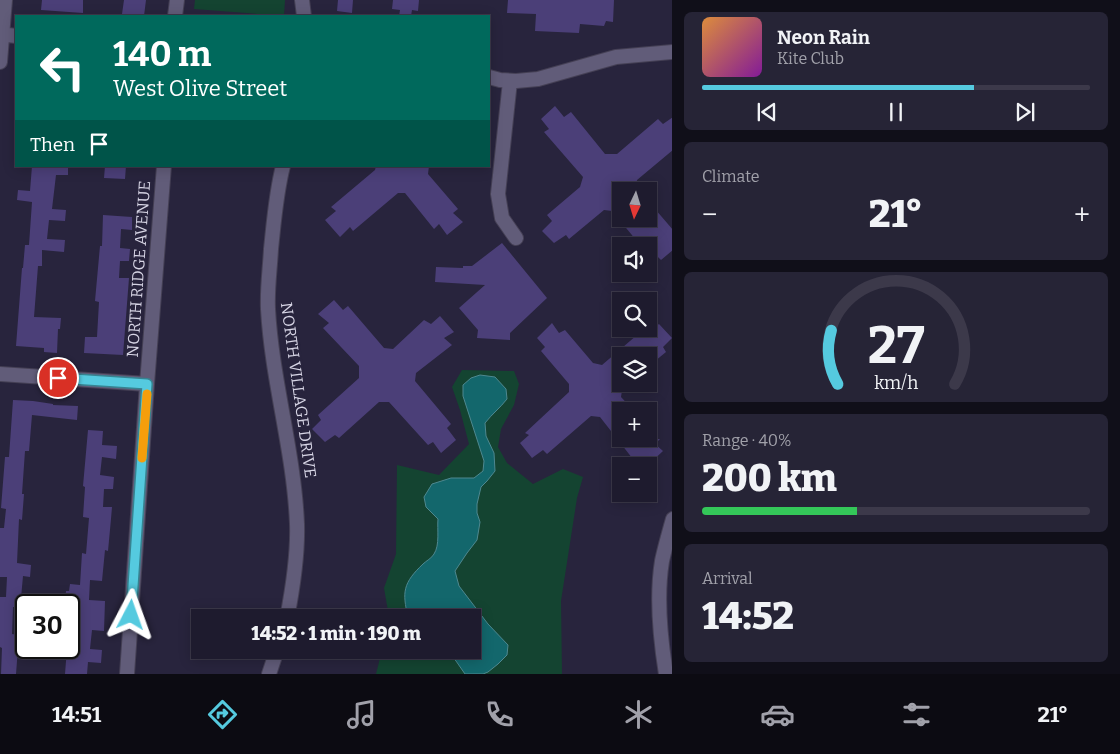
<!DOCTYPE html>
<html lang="en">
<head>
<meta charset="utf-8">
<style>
	body { margin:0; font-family:Bitter,serif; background:#262436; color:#f1f3f6; height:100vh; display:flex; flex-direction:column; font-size:19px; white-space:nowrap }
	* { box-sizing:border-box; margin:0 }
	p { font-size:16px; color:#a1a1aa }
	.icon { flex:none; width:28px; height:28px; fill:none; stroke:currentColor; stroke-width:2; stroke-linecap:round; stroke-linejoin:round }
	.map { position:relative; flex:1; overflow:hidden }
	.details { display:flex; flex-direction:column; gap:12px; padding:12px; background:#100f19; width:448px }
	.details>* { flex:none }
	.top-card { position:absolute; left:15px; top:15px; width:475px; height:152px; border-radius:0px; box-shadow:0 2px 12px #0003,0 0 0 1px #3c394a; background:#00695c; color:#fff; overflow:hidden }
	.needle { width:32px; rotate:184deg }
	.controls { position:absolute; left:612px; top:182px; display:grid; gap:10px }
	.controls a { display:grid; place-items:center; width:45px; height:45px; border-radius:0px; background:#1e1b2e; box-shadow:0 2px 12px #0003,0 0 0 1px #3c394a; font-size:25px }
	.speed { position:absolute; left:15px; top:594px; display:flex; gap:10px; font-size:25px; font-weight:700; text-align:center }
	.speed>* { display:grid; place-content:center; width:65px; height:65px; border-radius:50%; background:#1e1b2e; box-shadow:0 2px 12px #0003,0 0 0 1px #3c394a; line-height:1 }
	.speed .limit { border:2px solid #111; border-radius:8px; background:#fff; color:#111 }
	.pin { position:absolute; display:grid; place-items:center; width:42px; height:42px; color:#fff; margin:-21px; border:2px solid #fff; border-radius:50%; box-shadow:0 1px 5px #0007 }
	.me { position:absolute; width:55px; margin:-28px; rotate:4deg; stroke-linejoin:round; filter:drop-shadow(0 0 4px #0008) }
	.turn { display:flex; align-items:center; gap:18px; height:105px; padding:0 15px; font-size:22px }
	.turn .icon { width:65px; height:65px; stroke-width:2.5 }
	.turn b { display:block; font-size:35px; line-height:42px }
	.then { display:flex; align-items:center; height:48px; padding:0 15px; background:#0003; gap:10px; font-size:19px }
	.big { font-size:38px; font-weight:800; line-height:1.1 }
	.details .card { flex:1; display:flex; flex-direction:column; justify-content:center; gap:8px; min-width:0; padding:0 18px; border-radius:8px; background:#262436 }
	.details .dial { align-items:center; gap:0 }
	.dial svg { height:130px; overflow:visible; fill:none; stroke:#3c394a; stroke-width:7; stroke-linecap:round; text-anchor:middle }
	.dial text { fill:#f1f3f6; stroke:none }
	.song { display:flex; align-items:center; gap:15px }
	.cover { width:60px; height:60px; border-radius:8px; background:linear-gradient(135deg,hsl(30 70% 55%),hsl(290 70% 35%)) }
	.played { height:5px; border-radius:2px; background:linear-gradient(90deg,#55cadf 70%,#3c394a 70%) }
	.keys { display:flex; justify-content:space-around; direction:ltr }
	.heat { display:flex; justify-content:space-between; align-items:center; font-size:28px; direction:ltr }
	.charge { height:8px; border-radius:4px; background:linear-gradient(90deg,#34c759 40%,#3c394a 0) }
	.trip { position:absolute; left:191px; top:609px; width:290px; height:50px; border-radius:0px; background:#1e1b2e; box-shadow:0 2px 12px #0003,0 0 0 1px #3c394a; font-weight:800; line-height:50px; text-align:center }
	.tabs { display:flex; height:80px; justify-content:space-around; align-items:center; background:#0c0b12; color:#a1a1aa }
	.tabs .icon { width:35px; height:35px }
	.tabs .selected { color:#55cadf }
	.tabs b { font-size:22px; color:#f1f3f6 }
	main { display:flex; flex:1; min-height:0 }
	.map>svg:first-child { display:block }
</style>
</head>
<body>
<main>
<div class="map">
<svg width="673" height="674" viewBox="0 0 673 674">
	<rect width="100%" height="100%" fill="#28243d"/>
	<path fill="#144431" d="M195,0H285L284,16L194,9Z
		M462,370L514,371L519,384L514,405L501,429L498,447L507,463L533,484L563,469L583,477L577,498L561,601L562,674H376L382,650H472V618L389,617L384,588L396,554L397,465L439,475L469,444L460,410L452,387Z"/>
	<path fill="#13676c" stroke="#4e8890" d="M480,375L495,377L506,389L507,399C500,408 492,414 485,423L486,436L494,453L495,471L487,481L481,487L477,504V513L480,522L477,540L467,553L455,571L459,586L488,624L508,645L507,655L498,664L488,672L483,674H465L456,661L447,650H472V618L408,617C402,592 403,583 423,564C426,561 432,558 434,554C440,545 437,529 438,519L426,507L424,497L432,484L451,478H474L483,471L484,461L463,396V385L471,378Z"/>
	<path fill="#4b3f78" d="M42,0H83V13L41,10Z
		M124,0H146L144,16L122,14Z
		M338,0H353L352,13L337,11Z
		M393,0H419L418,11L412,10L411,16H399L400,10L392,9Z
		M508,0H614L613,22L606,21L604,26L580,24L579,33L535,31L536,14L507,13Z
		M555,106L564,117L571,112L605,154H617L658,119L663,124L673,117V150L637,180L636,191H621V219H649V202L673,230V250L661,260L653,252L649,255V246H641L612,211L604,210L569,239L566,235L554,243L542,231L552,221L547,215L580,187L583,177L544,132L549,129L541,119Z
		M32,166H68V175H56L52,209L66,210L65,221L49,220L47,239L65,240L64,252L42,250V266H38L34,317L61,318L60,329H58L57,353L44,352V348L16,346L22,268H23L25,245H29L32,202L17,200L18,190L30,191Z
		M105,166H126L125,179L104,178Z
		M376,166H429L428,174L458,209L453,213L463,222L447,235L439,224L434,229L405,193H398L353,231L350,227L340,237L325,220L336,211L331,207L375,170Z
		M103,215L132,217V230L121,229L120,248L130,249L129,261H120L119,278H129L123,355L84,353L85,337H97L99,302L95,301L100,246H102Z
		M502,243L547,298L510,333V340L477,338L478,330L459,308L485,285L435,282L436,267L463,268V266H472Z
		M334,300L343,310L348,306L384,348L393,349L424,320L431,324L440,316L454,332L444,338L452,345L416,373L415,381L451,424L447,428L456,440L441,453L433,442L428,445L389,402H379L339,438L335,435L325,442L312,429L321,420L318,415L359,378V366L323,328L329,323L318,314Z
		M552,323L559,333L565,330L593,363L602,365L644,329H652L659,324L672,338L663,347L666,352L649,366V356H621V384H623L621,397L634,411H621V439H649V429L658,439H660L655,444L663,451L647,466L640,458L636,463L600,417L591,416L547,454L543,450L532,458L520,443L529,435L525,433L569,392V384L541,351L545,347L537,338Z
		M13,400L33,401L53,404V405L78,406L77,420L32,415L29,451H25L22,494H24L22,520L19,519L17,563L31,565L30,577L23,576L21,598H22V607H13L12,634L19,635L16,674H1L2,648L0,647V597H6L7,577H0V528H4L6,509L1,508L5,457H9Z
		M88,430L103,431L102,445L117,446L116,459L102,457L100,475L114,477L113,489H104L103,507H112L111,519L108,551L105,550L102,581L90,580L89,600L105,601L104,631L92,630L90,649L102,650L101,663L88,662L87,674H65L67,648L73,647L75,611H69L68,602H65L66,591H69L70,584L80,585L82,553L86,554L89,518L83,517L85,487L83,486Z"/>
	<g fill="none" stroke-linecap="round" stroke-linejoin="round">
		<defs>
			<path id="street" d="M302,0L304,16
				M175,16L177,0
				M0,34L16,36
				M0,62L5,0
				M489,77L500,80L516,81L538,79L616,57L673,52
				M510,81L498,194L502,218L516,238
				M283,166C276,193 274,221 271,249C270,269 267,289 268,309C272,381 294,451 297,524C298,555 293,587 287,618
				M0,374L147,384
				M127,674L147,384L164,166
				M269,674L277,650
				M666,674C660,637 656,598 662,561C665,547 669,533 673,519"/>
		</defs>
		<use href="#street" stroke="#454055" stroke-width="16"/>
		<use href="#street" stroke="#615c79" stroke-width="14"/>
	</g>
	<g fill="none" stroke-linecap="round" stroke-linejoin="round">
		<defs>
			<path id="route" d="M58,378L147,384L131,615"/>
		</defs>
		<use href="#route" stroke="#378391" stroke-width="12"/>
		<use href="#route" stroke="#55cadf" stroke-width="9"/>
		<path stroke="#f59e0b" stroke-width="9" d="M142,458L147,394"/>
	</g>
	<g text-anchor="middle" stroke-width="5" stroke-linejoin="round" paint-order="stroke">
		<g font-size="16" fill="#d6d4e4" stroke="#28243d">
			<text transform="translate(138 269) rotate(-86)" y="6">NORTH RIDGE AVENUE</text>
			<text transform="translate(299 390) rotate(82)" y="6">NORTH VILLAGE DRIVE</text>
		</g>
	</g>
</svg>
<div class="controls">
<a><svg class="needle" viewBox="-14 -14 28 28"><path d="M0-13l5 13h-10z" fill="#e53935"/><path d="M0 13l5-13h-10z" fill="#a1a1aa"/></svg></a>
<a><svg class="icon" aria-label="sound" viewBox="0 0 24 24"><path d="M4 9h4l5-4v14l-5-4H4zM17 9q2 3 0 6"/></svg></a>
<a><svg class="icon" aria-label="search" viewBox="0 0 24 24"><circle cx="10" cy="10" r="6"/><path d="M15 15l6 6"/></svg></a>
<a><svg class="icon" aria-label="layers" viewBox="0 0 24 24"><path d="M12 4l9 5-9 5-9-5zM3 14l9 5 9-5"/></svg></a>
<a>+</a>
<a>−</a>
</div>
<div class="speed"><div class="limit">30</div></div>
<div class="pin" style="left:58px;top:378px;background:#d93025"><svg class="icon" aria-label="arrive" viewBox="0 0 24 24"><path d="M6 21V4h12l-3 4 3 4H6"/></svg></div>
<svg class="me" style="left:131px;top:615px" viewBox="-20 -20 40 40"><path d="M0-17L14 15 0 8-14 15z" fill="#55cadf" stroke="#fff" stroke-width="4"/></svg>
<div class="trip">14:52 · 1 min · 190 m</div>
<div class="top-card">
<div class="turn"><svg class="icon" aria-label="left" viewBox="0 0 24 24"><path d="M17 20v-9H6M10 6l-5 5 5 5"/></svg><div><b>140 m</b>West Olive Street</div></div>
<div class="then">Then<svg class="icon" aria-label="arrive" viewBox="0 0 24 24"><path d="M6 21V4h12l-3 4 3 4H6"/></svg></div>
</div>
</div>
<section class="details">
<div class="card">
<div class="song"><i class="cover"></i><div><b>Neon Rain</b><p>Kite Club</p></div></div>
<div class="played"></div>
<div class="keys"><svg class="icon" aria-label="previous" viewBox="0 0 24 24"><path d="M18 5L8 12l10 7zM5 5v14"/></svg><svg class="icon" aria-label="pause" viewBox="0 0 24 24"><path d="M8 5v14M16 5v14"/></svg><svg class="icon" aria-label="next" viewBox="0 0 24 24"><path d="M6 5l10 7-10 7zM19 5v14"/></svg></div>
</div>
<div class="card"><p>Climate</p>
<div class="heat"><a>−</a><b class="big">21°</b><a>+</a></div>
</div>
<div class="card dial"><svg viewBox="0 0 100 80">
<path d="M14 69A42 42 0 1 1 86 69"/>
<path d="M14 69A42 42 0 0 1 10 36" stroke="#55cadf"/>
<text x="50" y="56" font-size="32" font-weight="700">27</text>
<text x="50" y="72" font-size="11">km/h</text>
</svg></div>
<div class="card"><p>Range · 40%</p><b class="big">200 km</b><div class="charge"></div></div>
<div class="card"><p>Arrival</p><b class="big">14:52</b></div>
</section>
</main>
<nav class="tabs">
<b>14:51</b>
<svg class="icon selected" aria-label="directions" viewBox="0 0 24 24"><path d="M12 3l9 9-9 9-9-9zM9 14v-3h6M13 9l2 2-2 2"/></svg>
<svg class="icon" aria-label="music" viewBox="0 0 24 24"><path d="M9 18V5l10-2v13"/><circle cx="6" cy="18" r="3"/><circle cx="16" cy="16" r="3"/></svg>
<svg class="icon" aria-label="phone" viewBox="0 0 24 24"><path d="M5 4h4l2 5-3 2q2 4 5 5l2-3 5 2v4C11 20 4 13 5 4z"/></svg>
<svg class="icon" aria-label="climate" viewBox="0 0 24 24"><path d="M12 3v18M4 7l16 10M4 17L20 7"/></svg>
<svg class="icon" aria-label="car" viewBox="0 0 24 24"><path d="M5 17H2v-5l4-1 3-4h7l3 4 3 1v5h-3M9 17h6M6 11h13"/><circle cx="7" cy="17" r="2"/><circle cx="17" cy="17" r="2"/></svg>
<svg class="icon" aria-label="filters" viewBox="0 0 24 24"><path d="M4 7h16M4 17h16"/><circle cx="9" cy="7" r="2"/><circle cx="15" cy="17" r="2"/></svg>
<b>21°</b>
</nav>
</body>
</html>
